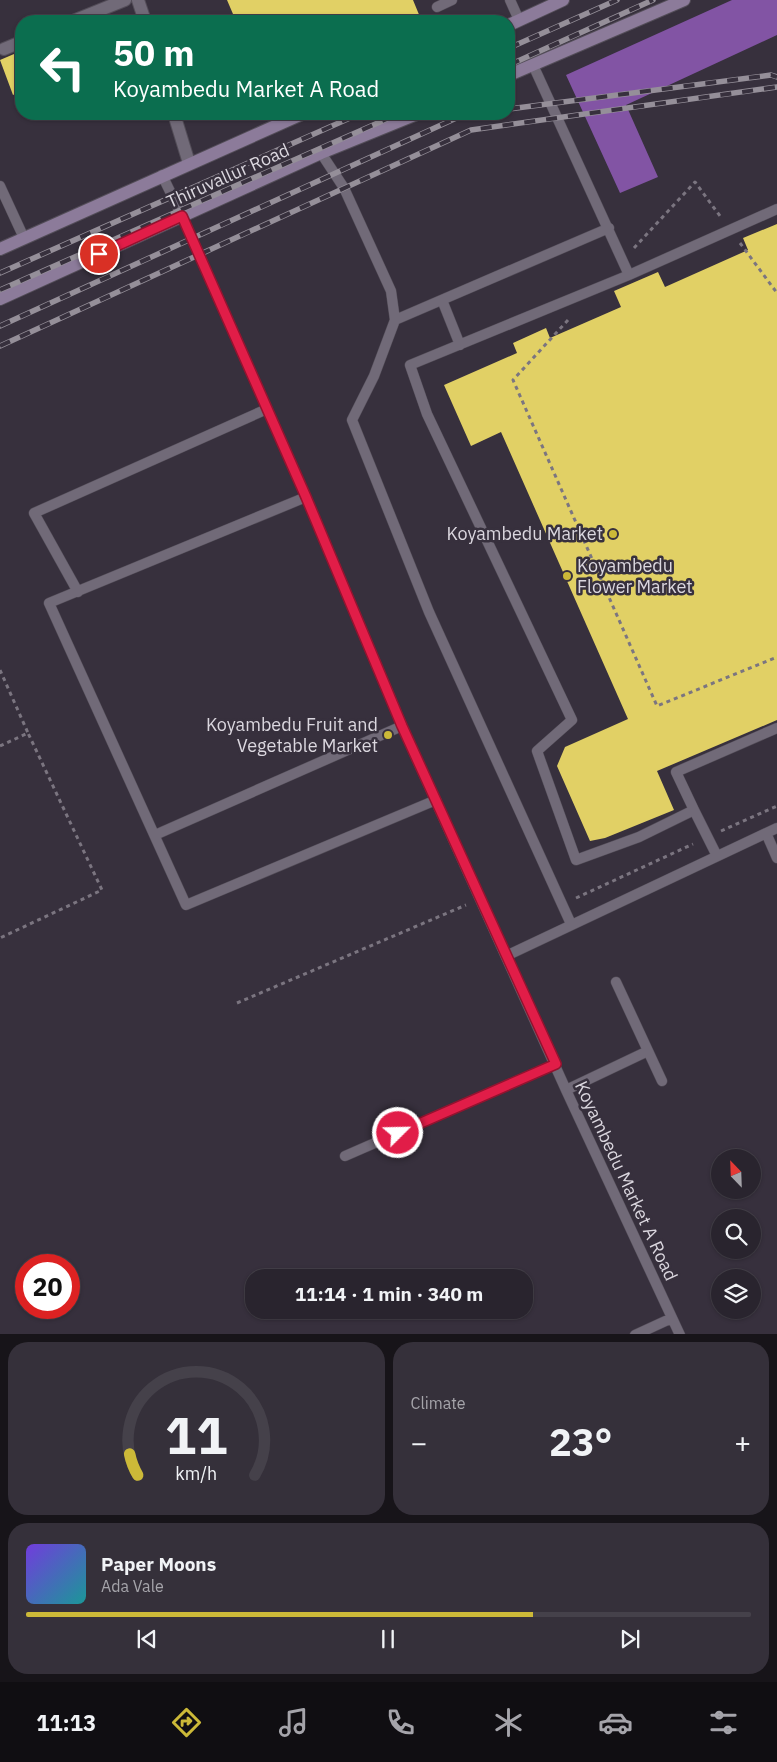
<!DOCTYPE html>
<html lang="en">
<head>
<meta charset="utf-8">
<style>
	body { margin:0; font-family:"IBM Plex Sans",sans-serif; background:#35303a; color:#f1f3f6; height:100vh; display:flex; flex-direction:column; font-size:19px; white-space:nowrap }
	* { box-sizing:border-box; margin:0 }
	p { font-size:16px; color:#a5a4aa }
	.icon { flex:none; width:28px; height:28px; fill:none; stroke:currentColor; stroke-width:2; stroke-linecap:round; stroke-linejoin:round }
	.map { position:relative; height:1334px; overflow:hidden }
	.sheet { display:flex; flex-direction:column; gap:8px; padding:8px; background:#171419; flex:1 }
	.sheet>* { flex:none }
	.banner { position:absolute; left:15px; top:15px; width:500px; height:105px; border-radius:20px; box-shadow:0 1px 4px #0004,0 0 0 1px #45414a; background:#0b6e4f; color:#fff; overflow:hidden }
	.needle { width:32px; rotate:337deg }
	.tools { position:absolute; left:711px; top:1149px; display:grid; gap:10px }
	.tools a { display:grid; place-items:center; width:50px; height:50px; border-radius:50%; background:#29242e; box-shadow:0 1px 4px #0004,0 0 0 1px #45414a; font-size:25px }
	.speed { position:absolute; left:15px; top:1254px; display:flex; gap:10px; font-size:25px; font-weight:700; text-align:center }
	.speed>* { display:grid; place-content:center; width:65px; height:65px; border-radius:50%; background:#29242e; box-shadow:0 1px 4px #0004,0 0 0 1px #45414a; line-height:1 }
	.speed .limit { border:8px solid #d22; background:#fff; color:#111 }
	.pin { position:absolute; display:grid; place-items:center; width:42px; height:42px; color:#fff; margin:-21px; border:2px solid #fff; border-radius:50%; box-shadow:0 1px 5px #0007 }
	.me { position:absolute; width:55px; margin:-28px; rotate:67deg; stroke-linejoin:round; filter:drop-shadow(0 0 4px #0008) }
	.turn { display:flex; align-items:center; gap:18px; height:105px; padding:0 15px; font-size:22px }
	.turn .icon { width:65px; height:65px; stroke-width:2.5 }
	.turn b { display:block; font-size:35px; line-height:42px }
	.big { font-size:38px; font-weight:700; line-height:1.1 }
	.sheet .widget { flex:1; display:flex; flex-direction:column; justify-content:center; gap:8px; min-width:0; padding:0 18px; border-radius:20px; background:#35303a }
	.sheet .dial { align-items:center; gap:0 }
	.dial svg { height:130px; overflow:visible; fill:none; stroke:#45414a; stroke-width:7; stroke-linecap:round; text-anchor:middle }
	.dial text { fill:#f1f3f6; stroke:none }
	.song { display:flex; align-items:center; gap:15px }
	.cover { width:60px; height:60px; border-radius:8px; background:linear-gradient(135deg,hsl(260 70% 55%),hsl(180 70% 35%)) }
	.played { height:5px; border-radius:2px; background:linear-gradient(90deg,#ccb938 70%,#45414a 70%) }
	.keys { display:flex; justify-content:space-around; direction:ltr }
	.heat { display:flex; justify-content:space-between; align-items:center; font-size:28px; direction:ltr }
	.sheet .tiles { flex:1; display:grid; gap:8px; grid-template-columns:1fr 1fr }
	.widget:last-child { grid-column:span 2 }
	.trip { position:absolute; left:245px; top:1269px; width:288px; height:50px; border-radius:20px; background:#29242e; box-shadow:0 1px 4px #0004,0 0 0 1px #45414a; font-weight:700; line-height:50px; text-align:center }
	.dock { display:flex; height:80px; justify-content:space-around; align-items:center; background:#100e12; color:#a5a4aa }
	.dock .icon { width:35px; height:35px }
	.dock .active { color:#ccb938 }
	.dock b { font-size:22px; color:#f1f3f6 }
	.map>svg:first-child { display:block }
</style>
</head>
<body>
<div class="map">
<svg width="777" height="1335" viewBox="0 0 777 1335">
	<rect width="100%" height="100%" fill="#37303d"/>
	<path fill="#8254a4" d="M732,0H777V35L626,105L658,177L620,193L566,75Z"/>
	<path fill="#e1d065" d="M227,0H413L420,17L411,21H236Z
		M21,51V91L13,95L0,60Z
		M777,224V720L657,771L674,810L605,838L590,841L557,766L565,747L628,719L501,432L471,446L444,385L517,353L513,343L546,328L550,338L621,307L614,291L658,272L665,287L748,250L743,238Z"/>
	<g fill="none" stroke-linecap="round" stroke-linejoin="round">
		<defs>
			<path id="lane" d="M510,0L519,20
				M437,7L452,0
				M533,65L629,275
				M321,153L344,188L391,291L395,320L374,376L352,420L429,612L571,924
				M162,175L182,216L306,497L402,726L566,1090L680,1335
				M0,186L24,238
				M777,209L629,275L410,365L427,414L572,720L537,751L576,860L639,837L694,810L676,772L777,728
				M442,300L460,345
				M395,320L609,228
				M306,497L49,603L186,905L436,800
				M78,592L34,513L267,409
				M694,810L717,856
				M766,833L777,858
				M155,835L402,726
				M506,956L777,828
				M616,982L662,1081
				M566,1090L648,1051
				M345,1156L556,1064
				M635,1335L672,1318"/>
			<path id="street" d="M138,0L145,21
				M73,21L125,0
				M4,49L21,42
				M174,114L189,163"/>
			<path id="secondary" d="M509,25L563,0
				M509,75L684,0
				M0,249L302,114
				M0,299L321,153L417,114"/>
		</defs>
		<use href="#lane" stroke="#534d58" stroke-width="11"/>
		<use href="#street" stroke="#534d58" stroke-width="14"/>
		<use href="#secondary" stroke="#534d58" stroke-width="14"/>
		<path stroke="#7b7580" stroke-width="3" stroke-dasharray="4 4" stroke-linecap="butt" d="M740,243L777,293
			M634,248L695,182L720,216
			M568,320L513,380L657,706L777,657
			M0,670L28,733
			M0,746L28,733L102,890L0,938
			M721,831L777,806
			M576,898L693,844
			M237,1003L466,905"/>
		<use href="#lane" stroke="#716a78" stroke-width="10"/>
		<use href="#street" stroke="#716a78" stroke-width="12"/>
		<use href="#secondary" stroke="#8c7b9a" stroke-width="12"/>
		<defs>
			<path id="rail" d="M509,48L617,0
				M509,65L653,0
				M509,109L771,75L777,77
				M0,273L359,114
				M0,290L398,114
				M0,326L463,115L475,114
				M0,346L471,130L777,87"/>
		</defs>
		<use href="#rail" stroke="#958f99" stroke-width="5.5"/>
		<use href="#rail" stroke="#37303d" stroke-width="4" stroke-dasharray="11" stroke-linecap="butt"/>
	</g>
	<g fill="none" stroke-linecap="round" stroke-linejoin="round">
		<defs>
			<path id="route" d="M99,254L182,216L306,497L402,726L556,1064L398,1133"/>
		</defs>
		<use href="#route" stroke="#92132f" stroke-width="12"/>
		<use href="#route" stroke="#e11d48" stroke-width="9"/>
	</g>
	<g fill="#ccb938" stroke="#37303d" stroke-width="2">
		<circle cx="613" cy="534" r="5"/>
		<circle cx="567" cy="576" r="5"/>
		<circle cx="388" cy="735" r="5"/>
	</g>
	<g text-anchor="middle" stroke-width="5" stroke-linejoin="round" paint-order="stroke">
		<g font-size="18" fill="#dbd7df" stroke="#37303d">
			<text transform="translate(228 176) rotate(-24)" y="6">Thiruvallur Road</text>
			<text transform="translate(626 1181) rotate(65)" y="6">Koyambedu Market A Road</text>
		</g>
		<g font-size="18" fill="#dbd7df" stroke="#37303d" text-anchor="end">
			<text x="603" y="540">Koyambedu Market</text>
			<text x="577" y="572" text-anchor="start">Koyambedu<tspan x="577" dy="21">Flower Market</tspan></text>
			<text x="378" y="731">Koyambedu Fruit and<tspan x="378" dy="21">Vegetable Market</tspan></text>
		</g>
	</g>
</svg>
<div class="tools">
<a><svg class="needle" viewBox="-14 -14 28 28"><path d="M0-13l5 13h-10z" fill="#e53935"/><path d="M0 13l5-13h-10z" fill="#a5a4aa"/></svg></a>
<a><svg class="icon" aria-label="search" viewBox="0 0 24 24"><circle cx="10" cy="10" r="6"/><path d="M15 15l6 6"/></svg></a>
<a><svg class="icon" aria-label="layers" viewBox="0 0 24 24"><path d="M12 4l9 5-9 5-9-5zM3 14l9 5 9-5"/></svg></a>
</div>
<div class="speed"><div class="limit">20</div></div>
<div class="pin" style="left:99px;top:254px;background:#d93025"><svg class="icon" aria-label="arrive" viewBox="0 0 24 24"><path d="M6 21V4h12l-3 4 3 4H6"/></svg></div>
<svg class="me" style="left:398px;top:1133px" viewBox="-20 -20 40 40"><circle r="17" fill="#e11d48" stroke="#fff" stroke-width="3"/><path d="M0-11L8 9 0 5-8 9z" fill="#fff"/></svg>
<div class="trip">11:14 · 1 min · 340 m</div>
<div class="banner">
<div class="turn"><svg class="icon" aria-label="left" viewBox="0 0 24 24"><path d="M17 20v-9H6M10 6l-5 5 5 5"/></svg><div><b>50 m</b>Koyambedu Market A Road</div></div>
</div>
</div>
<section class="sheet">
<div class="tiles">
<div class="widget dial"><svg viewBox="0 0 100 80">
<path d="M14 69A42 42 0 1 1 86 69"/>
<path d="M14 69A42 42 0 0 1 9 56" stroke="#ccb938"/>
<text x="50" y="56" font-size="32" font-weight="700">11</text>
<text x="50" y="72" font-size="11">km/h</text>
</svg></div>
<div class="widget"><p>Climate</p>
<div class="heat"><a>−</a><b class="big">23°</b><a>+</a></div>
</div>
<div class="widget">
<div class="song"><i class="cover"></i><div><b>Paper Moons</b><p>Ada Vale</p></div></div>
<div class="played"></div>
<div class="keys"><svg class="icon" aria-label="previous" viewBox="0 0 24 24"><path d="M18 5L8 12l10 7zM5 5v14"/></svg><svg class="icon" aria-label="pause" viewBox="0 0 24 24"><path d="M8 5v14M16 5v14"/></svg><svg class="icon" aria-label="next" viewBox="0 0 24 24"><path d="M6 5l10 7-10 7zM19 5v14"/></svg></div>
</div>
</div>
</section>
<nav class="dock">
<b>11:13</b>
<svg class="icon active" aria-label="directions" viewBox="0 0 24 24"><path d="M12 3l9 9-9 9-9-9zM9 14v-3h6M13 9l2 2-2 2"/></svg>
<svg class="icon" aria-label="music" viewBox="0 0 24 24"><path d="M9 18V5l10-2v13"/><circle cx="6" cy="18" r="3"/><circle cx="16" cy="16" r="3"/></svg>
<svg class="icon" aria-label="phone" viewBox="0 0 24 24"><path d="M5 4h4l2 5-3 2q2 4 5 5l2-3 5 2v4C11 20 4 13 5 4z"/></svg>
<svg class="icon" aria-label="climate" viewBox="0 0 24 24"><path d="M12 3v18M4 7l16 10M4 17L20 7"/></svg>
<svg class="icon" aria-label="car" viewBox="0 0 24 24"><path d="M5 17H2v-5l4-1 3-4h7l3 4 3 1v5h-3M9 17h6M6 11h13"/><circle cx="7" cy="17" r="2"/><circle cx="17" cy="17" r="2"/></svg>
<svg class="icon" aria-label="filters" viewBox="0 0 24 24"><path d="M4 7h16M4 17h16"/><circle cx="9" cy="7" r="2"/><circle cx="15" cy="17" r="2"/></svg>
</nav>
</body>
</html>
